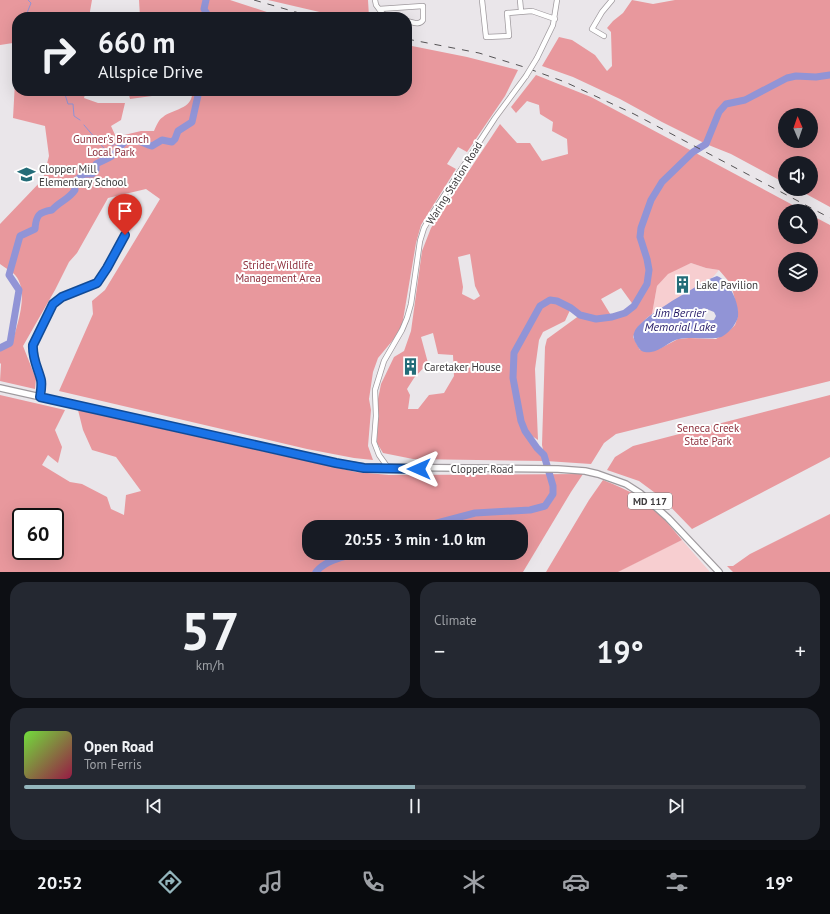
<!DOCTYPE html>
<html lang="en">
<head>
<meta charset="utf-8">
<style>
	body { margin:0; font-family:"PT Sans",sans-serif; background:#242831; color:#f1f3f6; height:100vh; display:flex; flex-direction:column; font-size:15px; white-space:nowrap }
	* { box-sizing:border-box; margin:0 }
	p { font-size:13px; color:#9ea1a6 }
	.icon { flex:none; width:22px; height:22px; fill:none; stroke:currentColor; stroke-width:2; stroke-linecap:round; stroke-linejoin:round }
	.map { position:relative; height:572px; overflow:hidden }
	.details { display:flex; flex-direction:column; gap:10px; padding:10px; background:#0d0f14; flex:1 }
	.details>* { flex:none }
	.banner { position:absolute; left:12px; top:12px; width:400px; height:84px; border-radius:16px; box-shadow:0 4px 16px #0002; background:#171b24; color:#f1f3f6; overflow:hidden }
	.needle { width:26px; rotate:358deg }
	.buttons { position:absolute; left:778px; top:108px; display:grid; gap:8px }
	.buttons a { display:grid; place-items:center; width:40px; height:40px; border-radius:50%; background:#171b24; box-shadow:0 4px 16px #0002; font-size:20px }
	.speed { position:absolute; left:12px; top:508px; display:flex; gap:8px; font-size:20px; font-weight:700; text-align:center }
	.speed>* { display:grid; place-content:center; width:52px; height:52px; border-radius:50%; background:#171b24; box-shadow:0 4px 16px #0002; line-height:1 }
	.speed .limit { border:2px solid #111; border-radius:6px; background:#fff; color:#111 }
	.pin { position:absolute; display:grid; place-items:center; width:34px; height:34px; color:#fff; margin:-41px -17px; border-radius:50% 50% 50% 0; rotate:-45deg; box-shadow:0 0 4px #0007 }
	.pin .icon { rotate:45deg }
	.me { position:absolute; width:44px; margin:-22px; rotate:270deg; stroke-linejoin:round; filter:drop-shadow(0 0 3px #0008) }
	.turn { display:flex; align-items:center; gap:14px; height:84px; padding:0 20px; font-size:18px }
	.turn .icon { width:52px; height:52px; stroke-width:2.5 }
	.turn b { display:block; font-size:28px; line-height:34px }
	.big { font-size:30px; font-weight:800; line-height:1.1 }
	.details .tile { flex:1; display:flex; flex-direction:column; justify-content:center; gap:6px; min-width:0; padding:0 14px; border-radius:16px; background:#242831 }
	.details .dial { align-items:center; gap:0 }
	.dial b { font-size:52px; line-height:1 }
	.song { display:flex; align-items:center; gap:12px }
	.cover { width:48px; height:48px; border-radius:6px; background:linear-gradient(135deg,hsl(100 70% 55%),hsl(340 70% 35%)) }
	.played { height:4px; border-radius:2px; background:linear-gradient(90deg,#94b6bd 50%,#363941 50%) }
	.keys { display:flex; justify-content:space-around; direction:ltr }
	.heat { display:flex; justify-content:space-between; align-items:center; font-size:22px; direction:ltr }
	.details .tiles { flex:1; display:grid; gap:10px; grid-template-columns:1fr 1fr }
	.tile:last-child { grid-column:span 2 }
	.trip { position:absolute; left:302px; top:520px; width:226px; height:40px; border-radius:16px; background:#171b24; box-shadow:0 4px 16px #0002; font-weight:800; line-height:40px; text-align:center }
	.tab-bar { display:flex; height:64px; justify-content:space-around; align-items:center; background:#090b0e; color:#9ea1a6 }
	.tab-bar .icon { width:28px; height:28px }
	.tab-bar .active { color:#94b6bd }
	.tab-bar b { font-size:18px; color:#f1f3f6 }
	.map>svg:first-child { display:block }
</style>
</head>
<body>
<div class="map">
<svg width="830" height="572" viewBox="0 0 830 572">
	<rect width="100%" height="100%" fill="#eae6ea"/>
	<path fill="#f7ced0" d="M691,263L706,268L719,270L713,277L652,314L657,286L668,273Z
		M682,540L710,572H617Z"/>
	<path fill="#e8989d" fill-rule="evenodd" d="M0,0H92L89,17H17V51L13,43L0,45Z
		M139,0H230L282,17H140Z
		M268,0H368L369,17H341Z
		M632,0L653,4L675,0H830V207L797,189H811V163H785V183L731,154L706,144L662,122L620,99L573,77L542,66L559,37L572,40L595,55L607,71L612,66L611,32L607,28L613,21L623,13ZM785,115H811V141H785Z
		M407,45L467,57L518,70L505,96L467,152L458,147L447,164L456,169L421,225L416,243L402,326L393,340L378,358L373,372L369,399L371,410L368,446L373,460L354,458L307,449L59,391L93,314L92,301L105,290L160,199L146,189L108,198L77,253L69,262L55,290L23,346L36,379L35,389L0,381L1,364L0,363V351L12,344C17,324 31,289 13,273C9,270 4,267 0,264V224L43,179L49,156L45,126L13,118L15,82L17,80V91H86L84,98L98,103H125L121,120L111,126L116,137L141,131H154C156,126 159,119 163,117C173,109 194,109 192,91H407Z
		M536,75L591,97L804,211H785V237H811V215L830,225V381L616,434L604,443L591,464L546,461L413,459L383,453L377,443L378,399L381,384L394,357L404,351L411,331L422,251L431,228L500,124L517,143H530L542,161L568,154L567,139L552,131L553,122L540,114L539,105L527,101L516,113L511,107ZM470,254L475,286L480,296L474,300L462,294L463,287L458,257ZM785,259H811V285H785ZM691,263L706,268L719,270L731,284L737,308L738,316L735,325L730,330L716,339L689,338L678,339L659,349L640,350L633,337C637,326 643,321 652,314L657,286L668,274ZM621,288L634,306L625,313L612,317L601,299ZM571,308L580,315L547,339L545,347L542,445L544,454L537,448L526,432L538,440L535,369L539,340L543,332L565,321ZM433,333L438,354L453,355L454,376L444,393L429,395L418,409H408L410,395L407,389L414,378L428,363L421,337Z
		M128,91H155L152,96L130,99Z
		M0,395L65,410L55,430L62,447L58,463L48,455L42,465L70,482L82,484L107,497L111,509L124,515L126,495L141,491L116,457L92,450L83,430L78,410L356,472L389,475L583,474L571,492L523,572H0ZM21,517H55V551H21ZM309,527H521V553H309Z
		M830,395V457L692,529L662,498L639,481L607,470L615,457L633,446Z
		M603,480C616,485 630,491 642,499C658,510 670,526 682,540L618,572H546L589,500Z
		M830,514V572H733L727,566H733L750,554Z"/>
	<path fill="#9194d6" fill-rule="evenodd" d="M717,276C729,280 740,304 738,317C736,324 730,332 723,336C715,341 691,336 679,339C669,341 661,351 651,352C646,353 641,352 638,347C636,343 632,338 634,333C638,318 692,290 707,280ZM704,308L714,312L716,316L714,320C707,321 703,320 698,314L699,310Z"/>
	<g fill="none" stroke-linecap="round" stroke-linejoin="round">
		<path stroke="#9194d6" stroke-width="1" d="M28,0L31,3L27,13L34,17
			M64,91L68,104H73L74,116L80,120
			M84,125L102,146L106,150L118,142H123"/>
		<path stroke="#9194d6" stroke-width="7" d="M206,0L204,9L209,17
			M0,348L10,343L19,290L9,275L20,236L35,229C36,215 39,212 52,210C60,201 68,200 75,190L74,182L84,174H92L96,170V164C101,161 108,159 113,155C122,147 122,137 138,141C143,142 147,145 152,146L162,140L172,142L175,139L178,131L192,122L199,91
			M422,527L475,513L530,510L545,506L553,494V486L544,455L537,448L525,431L521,421L513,378L514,353L540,306L550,300L557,301L571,308L580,315L596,319L612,317L625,313L634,306L647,284L649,270L647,259L640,237L641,228L651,200L662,182L693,152L706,144L719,112L726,104L745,100L787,78L796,76L816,77L830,75
			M316,572C326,560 343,557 358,553"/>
		<defs>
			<path id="minor" d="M375,0L376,5L379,9L423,6V20C419,26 413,22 407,21
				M482,0L486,37L509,36L507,13L532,11L555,19
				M520,0L521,11
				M379,9L383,14L390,17
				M604,36L592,29L602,12L612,0
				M537,58L553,25L557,0
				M40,397C41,391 42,385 41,380C38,368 32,358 33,345L53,304L62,297L97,283L107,268L125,235
				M389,469L379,455L374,442L376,416L375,390L384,361L402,330L407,318L411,304L420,241L424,228L434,211L495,118L526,76"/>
			<path id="major" d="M0,388L336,463L364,467L558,469L585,471L598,474L626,484L640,493L668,518L719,572"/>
		</defs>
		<use href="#minor" stroke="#9f9a9e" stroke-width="6"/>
		<use href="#major" stroke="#9f9a9e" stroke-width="8"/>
		<use href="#minor" stroke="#fff" stroke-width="4.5"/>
		<use href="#major" stroke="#fff" stroke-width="5.5"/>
		<path stroke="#555355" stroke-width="1" stroke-dasharray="7 7" stroke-linecap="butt" d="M254,0L313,17
			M407,39L479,53L524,67L565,82L634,114L830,218"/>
		<defs>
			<path id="minor-bridge" d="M526,76L537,58"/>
		</defs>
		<use href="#minor-bridge" stroke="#9f9a9e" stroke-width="6" stroke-linecap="butt"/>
		<use href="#minor-bridge" stroke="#fff" stroke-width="4.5"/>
	</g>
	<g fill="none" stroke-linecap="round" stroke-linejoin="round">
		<defs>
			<path id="route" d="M125,235L107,268L97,283L62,297L53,304L33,345C32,358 38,368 41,380C42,385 41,391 40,397L336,463L364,468L419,469"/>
		</defs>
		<use href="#route" stroke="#114b97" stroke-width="10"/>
		<use href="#route" stroke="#1a73e8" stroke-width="7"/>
	</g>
	<defs>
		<symbol id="school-bare" viewBox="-9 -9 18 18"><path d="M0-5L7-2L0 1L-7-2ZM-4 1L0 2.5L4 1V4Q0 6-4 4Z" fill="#236c78" stroke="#fff" stroke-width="2.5" paint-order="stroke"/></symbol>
		<symbol id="building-bare" viewBox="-9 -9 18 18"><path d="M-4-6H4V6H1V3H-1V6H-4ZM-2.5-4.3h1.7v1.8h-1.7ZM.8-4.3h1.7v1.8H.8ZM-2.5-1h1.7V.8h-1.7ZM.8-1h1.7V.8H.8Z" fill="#236c78" stroke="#fff" stroke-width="2.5" paint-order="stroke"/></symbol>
	</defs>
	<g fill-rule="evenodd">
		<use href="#school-bare" x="14" y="162" width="25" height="25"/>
		<use href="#building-bare" x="670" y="272" width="25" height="25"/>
		<use href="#building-bare" x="398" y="354" width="25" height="25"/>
	</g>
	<g text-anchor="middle" stroke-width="4" stroke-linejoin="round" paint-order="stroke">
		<rect fill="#fff" stroke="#787678" stroke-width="1" x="628" y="493" width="44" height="16" rx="3"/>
		<g font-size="10" font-weight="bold" fill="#3e3c3e">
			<text x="650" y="505">MD 117</text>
		</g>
		<g font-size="11" fill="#8e313e" stroke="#fff">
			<text x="111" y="143">Gunner's Branch<tspan x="111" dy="13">Local Park</tspan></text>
			<text x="278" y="269">Strider Wildlife<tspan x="278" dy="13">Management Area</tspan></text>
			<text x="708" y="432">Seneca Creek<tspan x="708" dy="13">State Park</tspan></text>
		</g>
		<g font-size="11" fill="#3e3c3e" stroke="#fff" text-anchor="start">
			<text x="39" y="173">Clopper Mill<tspan x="39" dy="13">Elementary School</tspan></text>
			<text x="696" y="289">Lake Pavilion</text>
			<text x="424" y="371">Caretaker House</text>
		</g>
		<g font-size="11" fill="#3e3c3e" stroke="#fff">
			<text transform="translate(454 183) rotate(-58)" y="4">Waring Station Road</text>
			<text x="482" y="473">Clopper Road</text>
		</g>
		<g font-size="12" font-style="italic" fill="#261b67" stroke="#fff">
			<text x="680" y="317">Jim Berrier<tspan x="680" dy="14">Memorial Lake</tspan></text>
		</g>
	</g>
</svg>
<div class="buttons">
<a><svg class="needle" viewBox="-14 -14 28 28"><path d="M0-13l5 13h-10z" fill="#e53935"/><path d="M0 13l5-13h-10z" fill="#9ea1a6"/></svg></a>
<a><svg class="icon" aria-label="sound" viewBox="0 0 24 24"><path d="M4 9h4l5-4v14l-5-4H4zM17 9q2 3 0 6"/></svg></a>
<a><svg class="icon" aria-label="search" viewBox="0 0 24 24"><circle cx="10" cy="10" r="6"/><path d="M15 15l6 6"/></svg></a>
<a><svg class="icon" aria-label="layers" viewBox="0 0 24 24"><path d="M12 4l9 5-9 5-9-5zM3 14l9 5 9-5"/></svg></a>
</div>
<div class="speed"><div class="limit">60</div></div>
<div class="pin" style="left:125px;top:235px;background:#d93025"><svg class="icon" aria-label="arrive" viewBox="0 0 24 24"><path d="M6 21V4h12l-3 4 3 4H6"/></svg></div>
<svg class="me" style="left:419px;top:469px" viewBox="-20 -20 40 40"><path d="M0-17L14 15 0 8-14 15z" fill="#1a73e8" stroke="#fff" stroke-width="4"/></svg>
<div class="trip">20:55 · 3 min · 1.0 km</div>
<div class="banner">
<div class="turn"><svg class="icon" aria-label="right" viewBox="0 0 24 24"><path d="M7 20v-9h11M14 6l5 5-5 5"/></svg><div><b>660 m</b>Allspice Drive</div></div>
</div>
</div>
<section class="details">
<div class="tiles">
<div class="tile dial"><b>57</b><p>km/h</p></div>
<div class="tile"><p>Climate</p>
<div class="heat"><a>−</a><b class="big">19°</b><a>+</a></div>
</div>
<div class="tile">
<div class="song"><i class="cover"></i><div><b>Open Road</b><p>Tom Ferris</p></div></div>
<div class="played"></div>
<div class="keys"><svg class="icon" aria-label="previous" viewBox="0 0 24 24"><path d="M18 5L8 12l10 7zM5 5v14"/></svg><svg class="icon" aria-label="pause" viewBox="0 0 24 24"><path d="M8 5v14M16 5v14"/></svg><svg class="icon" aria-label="next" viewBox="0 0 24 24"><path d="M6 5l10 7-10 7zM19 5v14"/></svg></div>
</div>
</div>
</section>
<nav class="tab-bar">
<b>20:52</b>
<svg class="icon active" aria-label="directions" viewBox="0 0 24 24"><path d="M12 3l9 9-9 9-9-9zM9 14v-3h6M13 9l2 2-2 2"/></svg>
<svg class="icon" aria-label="music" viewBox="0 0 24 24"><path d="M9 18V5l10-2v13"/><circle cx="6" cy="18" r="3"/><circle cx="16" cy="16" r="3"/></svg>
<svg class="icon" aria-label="phone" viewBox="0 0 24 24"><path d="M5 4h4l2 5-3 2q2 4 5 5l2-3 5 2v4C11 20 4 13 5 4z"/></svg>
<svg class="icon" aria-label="climate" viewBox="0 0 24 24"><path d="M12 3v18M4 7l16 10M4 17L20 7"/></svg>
<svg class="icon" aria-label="car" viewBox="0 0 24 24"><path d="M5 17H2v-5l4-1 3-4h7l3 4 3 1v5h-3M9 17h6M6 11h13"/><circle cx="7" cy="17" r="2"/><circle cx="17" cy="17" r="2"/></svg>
<svg class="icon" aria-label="filters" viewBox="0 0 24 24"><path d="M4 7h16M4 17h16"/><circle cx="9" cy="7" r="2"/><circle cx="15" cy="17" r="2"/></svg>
<b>19°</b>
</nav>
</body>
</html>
